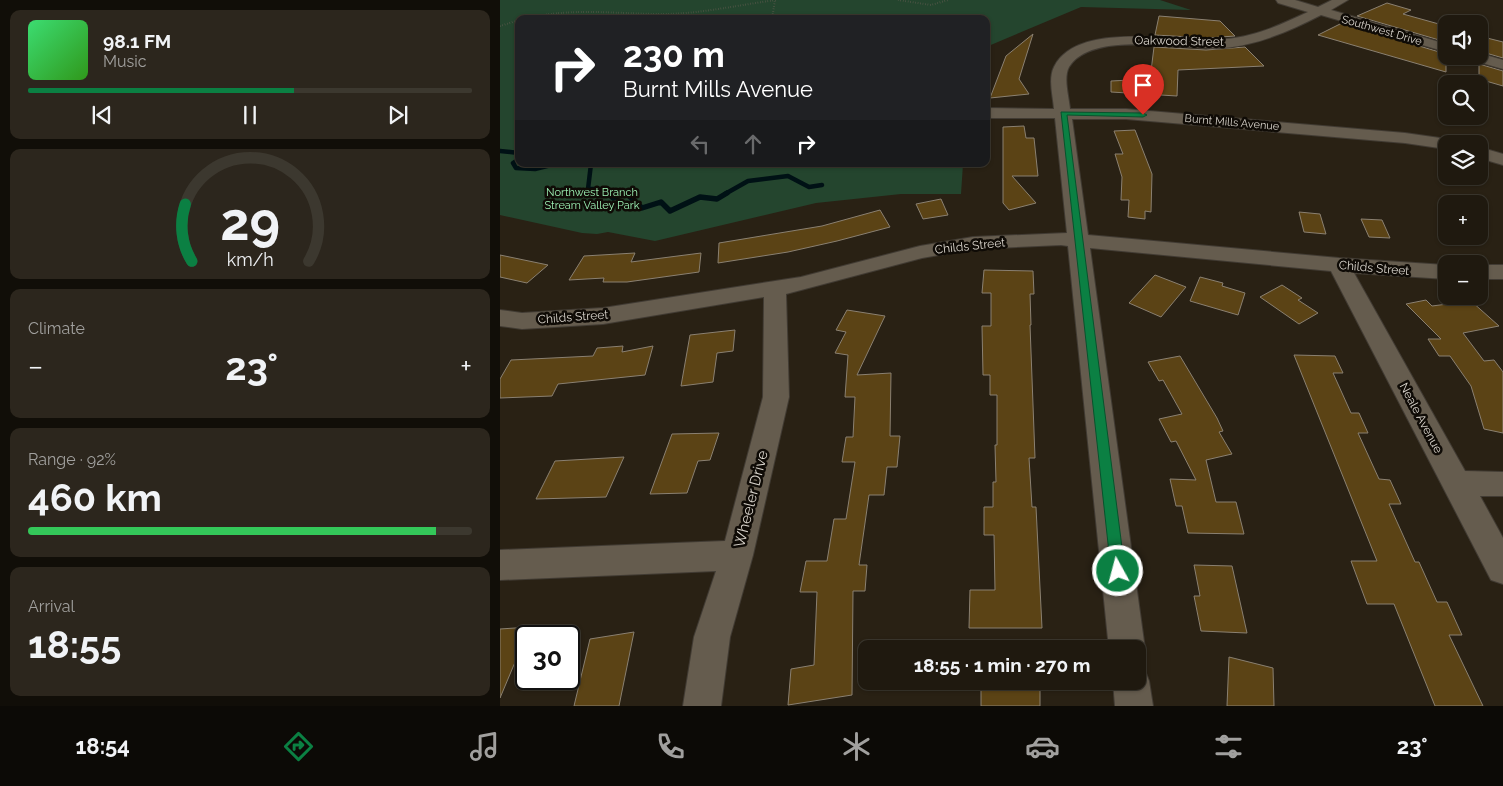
<!DOCTYPE html>
<html lang="en">
<head>
<meta charset="utf-8">
<style>
	body { margin:0; font-family:Raleway,sans-serif; background:#2c261d; color:#f1f3f6; height:100vh; display:flex; flex-direction:column; font-size:19px; white-space:nowrap }
	* { box-sizing:border-box; margin:0 }
	p { font-size:16px; color:#a1a09e }
	.icon { flex:none; width:28px; height:28px; fill:none; stroke:currentColor; stroke-width:2; stroke-linecap:round; stroke-linejoin:round }
	.map { position:relative; flex:1; overflow:hidden }
	.details { display:flex; flex-direction:column; gap:10px; padding:10px; background:#110e08; width:500px }
	.details>* { flex:none }
	.hud { position:absolute; left:15px; top:15px; width:475px; height:152px; border-radius:10px; box-shadow:0 1px 4px #0004,0 0 0 1px #3c382f; background:#202124; color:#fff; overflow:hidden }
	.tools { position:absolute; left:938px; top:15px; display:grid; gap:10px }
	.tools a { display:grid; place-items:center; width:50px; height:50px; border-radius:10px; background:#1f190f; box-shadow:0 1px 4px #0004,0 0 0 1px #3c382f; font-size:25px }
	.speed { position:absolute; left:15px; top:625px; display:flex; gap:10px; font-size:25px; font-weight:700; text-align:center }
	.speed>* { display:grid; place-content:center; width:65px; height:65px; border-radius:50%; background:#1f190f; box-shadow:0 1px 4px #0004,0 0 0 1px #3c382f; line-height:1 }
	.speed .limit { border:2px solid #111; border-radius:8px; background:#fff; color:#111 }
	.pin { position:absolute; display:grid; place-items:center; width:42px; height:42px; color:#fff; margin:-51px -21px; border-radius:50% 50% 50% 0; rotate:-45deg; box-shadow:0 0 5px #0007 }
	.pin .icon { rotate:45deg }
	.me { position:absolute; width:55px; margin:-28px; rotate:353deg; stroke-linejoin:round; filter:drop-shadow(0 0 4px #0008) }
	.turn { display:flex; align-items:center; gap:18px; height:105px; padding:0 25px; font-size:22px }
	.turn .icon { width:65px; height:65px; stroke-width:2.5 }
	.turn b { display:block; font-size:35px; line-height:42px }
	.lanes { display:flex; align-items:center; height:48px; padding:0 25px; background:#0003; justify-content:center; gap:25px; direction:ltr }
	.lanes .off { opacity:.35 }
	.big { font-size:38px; font-weight:700; line-height:1.1 }
	.details .tile { flex:1; display:flex; flex-direction:column; justify-content:center; gap:8px; min-width:0; padding:0 18px; border-radius:10px; background:#2c261d }
	.details .dial { align-items:center; gap:0 }
	.dial svg { height:130px; overflow:visible; fill:none; stroke:#3c382f; stroke-width:7; stroke-linecap:round; text-anchor:middle }
	.dial text { fill:#f1f3f6; stroke:none }
	.song { display:flex; align-items:center; gap:15px }
	.cover { width:60px; height:60px; border-radius:8px; background:linear-gradient(135deg,hsl(140 70% 55%),hsl(110 70% 35%)) }
	.played { height:5px; border-radius:2px; background:linear-gradient(90deg,#0b8043 60%,#3c382f 60%) }
	.keys { display:flex; justify-content:space-around; direction:ltr }
	.heat { display:flex; justify-content:space-between; align-items:center; font-size:28px; direction:ltr }
	.charge { height:8px; border-radius:4px; background:linear-gradient(90deg,#34c759 92%,#3c382f 0) }
	.trip { position:absolute; left:358px; top:640px; width:288px; height:50px; border-radius:10px; background:#1f190f; box-shadow:0 1px 4px #0004,0 0 0 1px #3c382f; font-weight:700; line-height:50px; text-align:center }
	.dock { display:flex; height:80px; justify-content:space-around; align-items:center; background:#0c0a06; color:#a1a09e }
	.dock .icon { width:35px; height:35px }
	.dock .current { color:#0b8043 }
	.dock b { font-size:22px; color:#f1f3f6 }
	main { display:flex; flex:1; min-height:0 }
	.map>svg:first-child { display:block }
</style>
</head>
<body>
<main>
<section class="details">
<div class="tile">
<div class="song"><i class="cover"></i><div><b>98.1 FM</b><p>Music</p></div></div>
<div class="played"></div>
<div class="keys"><svg class="icon" aria-label="previous" viewBox="0 0 24 24"><path d="M18 5L8 12l10 7zM5 5v14"/></svg><svg class="icon" aria-label="pause" viewBox="0 0 24 24"><path d="M8 5v14M16 5v14"/></svg><svg class="icon" aria-label="next" viewBox="0 0 24 24"><path d="M6 5l10 7-10 7zM19 5v14"/></svg></div>
</div>
<div class="tile dial"><svg viewBox="0 0 100 80">
<path d="M14 69A42 42 0 1 1 86 69"/>
<path d="M14 69A42 42 0 0 1 10 34" stroke="#0b8043"/>
<text x="50" y="56" font-size="32" font-weight="700">29</text>
<text x="50" y="72" font-size="11">km/h</text>
</svg></div>
<div class="tile"><p>Climate</p>
<div class="heat"><a>−</a><b class="big">23°</b><a>+</a></div>
</div>
<div class="tile"><p>Range · 92%</p><b class="big">460 km</b><div class="charge"></div></div>
<div class="tile"><p>Arrival</p><b class="big">18:55</b></div>
</section>
<div class="map">
<svg width="1003" height="706" viewBox="0 0 1003 706">
	<rect width="100%" height="100%" fill="#292114"/>
	<path fill="#24452e" d="M0,0H660L691,10L581,7L486,47V19H19V164H463L461,194H401L316,203L155,241L108,232L97,234L82,233L0,215Z"/>
	<g fill="none" stroke-linecap="round" stroke-linejoin="round">
		<path stroke="#001115" stroke-width="4.5" d="M0,151L19,153
			M19,159L13,163L16,168L35,169L55,164
			M91,164L88,189H106L110,194
			M123,194H127
			M225,194L248,181L288,176L309,187L322,185"/>
		<path stroke="#001115" stroke-width="5.5" d="M109,193L113,198L126,193L142,208L161,202L170,211L200,197L217,199L227,193"/>
	</g>
	<path fill="#5b4315" stroke="#8a8071" d="M887,3L911,10L903,14L946,26V42L857,16Z
		M659,16L720,21L735,36L707,38L655,35Z
		M842,23L946,54V72L818,35Z
		M533,34L519,79L529,94L490,98L506,56Z
		M979,36L1003,42V58L979,51Z
		M654,47L706,50L745,47L764,66L678,70L677,96L611,92V81L650,79Z
		M979,64L1003,71V86L979,79Z
		M524,126L526,138H534L538,176H512L536,203L509,210L503,203V127Z
		M635,130L652,174L651,212L645,211V219L628,217L629,200H621L622,177L615,154H623L614,131Z
		M441,199L448,215L423,219L416,204Z
		M380,210L390,227L337,241L288,252L218,263L219,243L322,226Z
		M799,212L820,214L826,234L804,232Z
		M861,219L882,220L890,238L869,237Z
		M135,253L131,262L201,253L199,272L127,282H103L104,278L69,280L84,256Z
		M0,255L48,265L27,283L0,277Z
		M484,270L533,271L534,294H530L531,325H530L535,458H529L532,507H536L542,628H469L470,590H495L494,535H484V507H493V482H496L495,445H497V395H490V375H483L482,326H491V293H482Z
		M655,275L686,287L661,317L629,303Z
		M700,277L723,283L722,286L745,293L738,315L690,301Z
		M782,285L802,298L798,300L818,313L799,324L760,297Z
		M926,300L932,306L971,301L999,326L963,333L984,361L994,360L1003,372V433L984,429L971,386L950,356H939L928,339H941L906,304Z
		M347,310L385,316L357,375L391,373L390,436H400L397,467H387L384,495H369L359,565H367L365,591H353L352,695L288,705L291,669L314,665L317,592H300L306,561H327L334,519H346L355,462H342L346,437H353L355,397H345L348,355L335,353L346,332L336,330Z
		M235,330L233,351L217,353L213,382L181,386L190,335Z
		M123,346L122,352L153,346L145,375L58,384L52,396L0,398V379L11,360L93,356L97,348Z
		M794,355L835,356L843,373H833L851,413H859L868,433H858L879,479L890,480L901,504H889L915,562H919L937,602H947L962,635H949L983,706H935L894,604H867L851,561H877Z
		M680,356L717,418L723,431L719,432L732,454L706,460L716,502H736L744,534L688,533L682,506H676L670,479L696,480L676,441L671,442L659,419L682,414L663,380L659,381L648,362Z
		M219,433L210,460L198,461L187,493L150,494L172,434Z
		M124,457L106,497L36,499L55,461Z
		M694,565L732,566L747,633L701,631L694,596H700Z
		M30,627L26,636L0,698V629Z
		M134,632L119,706H74L90,639Z
		M729,657L773,668L774,706H727Z
		M481,681H540V706H481Z"/>
	<g fill="none" stroke-linecap="round" stroke-linejoin="round">
		<defs>
			<path id="minor" d="M776,0H795L818,7L832,0H848L831,10L946,44V52L821,15C790,31 758,45 723,48C685,51 593,29 569,67C563,78 569,97 570,109H626L905,133L947,139L953,140L956,144H946V149L905,143L626,119H572L588,235L839,258L946,265V279L854,273L965,471L1003,472V496H980L1003,538V584L991,580L831,271L590,248L645,649L640,662L636,663V649H609L568,246L561,245L473,249L422,258L286,294L289,397L253,555L230,637L221,706H183L194,637L216,571L0,580V550L225,541L263,397L264,297L103,324L22,329L0,326V310L22,313L103,308L301,277L420,246L473,237L567,233L555,118H486V108L554,109C553,96 548,79 554,67C577,19 683,43 725,39C755,37 782,24 808,12L778,3Z
				M979,53L1003,60V69L968,59L966,56H979Z
				M979,147L1003,154V165L979,158Z
				M979,265H1003V279H979Z
				M636,665L644,668L649,681L653,706H615L613,681H636Z"/>
		</defs>
		<use href="#minor" stroke="#413b33" stroke-width="2"/>
		<path stroke="#635c51" stroke-width="2" stroke-dasharray="0.5 2" stroke-linecap="butt" d="M398,0L431,5L448,0
			M24,19C70,7 115,14 162,14C200,14 238,5 276,0
			M272,19L275,0
			M0,26L19,20"/>
		<use href="#minor" fill="#655c4e" fill-rule="evenodd"/>
	</g>
	<path fill="#0b8043" stroke="#07532c" d="M561,112L643,113L647,115L643,117L567,115L625,571L623,576L618,578L613,576L611,571Z"/>
	<g text-anchor="middle" stroke-width="5" stroke-linejoin="round" paint-order="stroke">
		<g font-size="11" fill="#dad5cd" stroke="#0f0b06">
			<text transform="translate(882 30) rotate(16)" y="4">Southwest Drive</text>
			<text transform="translate(732 122) rotate(5)" y="4">Burnt Mills Avenue</text>
		</g>
		<g font-size="11" fill="#9df1b4" stroke="#0f0b06">
			<text x="92" y="196">Northwest Branch<tspan x="92" dy="13">Stream Valley Park</tspan></text>
		</g>
		<g font-size="12" fill="#dad5cd" stroke="#0f0b06">
			<text transform="translate(679 41) rotate(1)" y="4">Oakwood Street</text>
			<text transform="translate(470 246) rotate(-6)" y="4">Childs Street</text>
			<text transform="translate(874 268) rotate(5)" y="4">Childs Street</text>
			<text transform="translate(73 317) rotate(-4)" y="4">Childs Street</text>
			<text transform="translate(921 418) rotate(62)" y="4">Neale Avenue</text>
		</g>
		<g font-size="15" fill="#dad5cd" stroke="#0f0b06">
			<text transform="translate(251 499) rotate(-76)" y="5">Wheeler Drive</text>
		</g>
	</g>
</svg>
<div class="tools">
<a><svg class="icon" aria-label="sound" viewBox="0 0 24 24"><path d="M4 9h4l5-4v14l-5-4H4zM17 9q2 3 0 6"/></svg></a>
<a><svg class="icon" aria-label="search" viewBox="0 0 24 24"><circle cx="10" cy="10" r="6"/><path d="M15 15l6 6"/></svg></a>
<a><svg class="icon" aria-label="layers" viewBox="0 0 24 24"><path d="M12 4l9 5-9 5-9-5zM3 14l9 5 9-5"/></svg></a>
<a>+</a>
<a>−</a>
</div>
<div class="speed"><div class="limit">30</div></div>
<div class="pin" style="left:643px;top:115px;background:#d93025"><svg class="icon" aria-label="arrive" viewBox="0 0 24 24"><path d="M6 21V4h12l-3 4 3 4H6"/></svg></div>
<svg class="me" style="left:618px;top:571px" viewBox="-20 -20 40 40"><circle r="17" fill="#0b8043" stroke="#fff" stroke-width="3"/><path d="M0-11L8 9 0 5-8 9z" fill="#fff"/></svg>
<div class="trip">18:55 · 1 min · 270 m</div>
<div class="hud">
<div class="turn"><svg class="icon" aria-label="right" viewBox="0 0 24 24"><path d="M7 20v-9h11M14 6l5 5-5 5"/></svg><div><b>230 m</b>Burnt Mills Avenue</div></div>
<div class="lanes"><svg class="icon off" aria-label="left" viewBox="0 0 24 24"><path d="M17 20v-9H6M10 6l-5 5 5 5"/></svg><svg class="icon off" aria-label="ahead" viewBox="0 0 24 24"><path d="M12 20V5M6 11l6-6 6 6"/></svg><svg class="icon" aria-label="right" viewBox="0 0 24 24"><path d="M7 20v-9h11M14 6l5 5-5 5"/></svg></div>
</div>
</div>
</main>
<nav class="dock">
<b>18:54</b>
<svg class="icon current" aria-label="directions" viewBox="0 0 24 24"><path d="M12 3l9 9-9 9-9-9zM9 14v-3h6M13 9l2 2-2 2"/></svg>
<svg class="icon" aria-label="music" viewBox="0 0 24 24"><path d="M9 18V5l10-2v13"/><circle cx="6" cy="18" r="3"/><circle cx="16" cy="16" r="3"/></svg>
<svg class="icon" aria-label="phone" viewBox="0 0 24 24"><path d="M5 4h4l2 5-3 2q2 4 5 5l2-3 5 2v4C11 20 4 13 5 4z"/></svg>
<svg class="icon" aria-label="climate" viewBox="0 0 24 24"><path d="M12 3v18M4 7l16 10M4 17L20 7"/></svg>
<svg class="icon" aria-label="car" viewBox="0 0 24 24"><path d="M5 17H2v-5l4-1 3-4h7l3 4 3 1v5h-3M9 17h6M6 11h13"/><circle cx="7" cy="17" r="2"/><circle cx="17" cy="17" r="2"/></svg>
<svg class="icon" aria-label="filters" viewBox="0 0 24 24"><path d="M4 7h16M4 17h16"/><circle cx="9" cy="7" r="2"/><circle cx="15" cy="17" r="2"/></svg>
<b>23°</b>
</nav>
</body>
</html>
